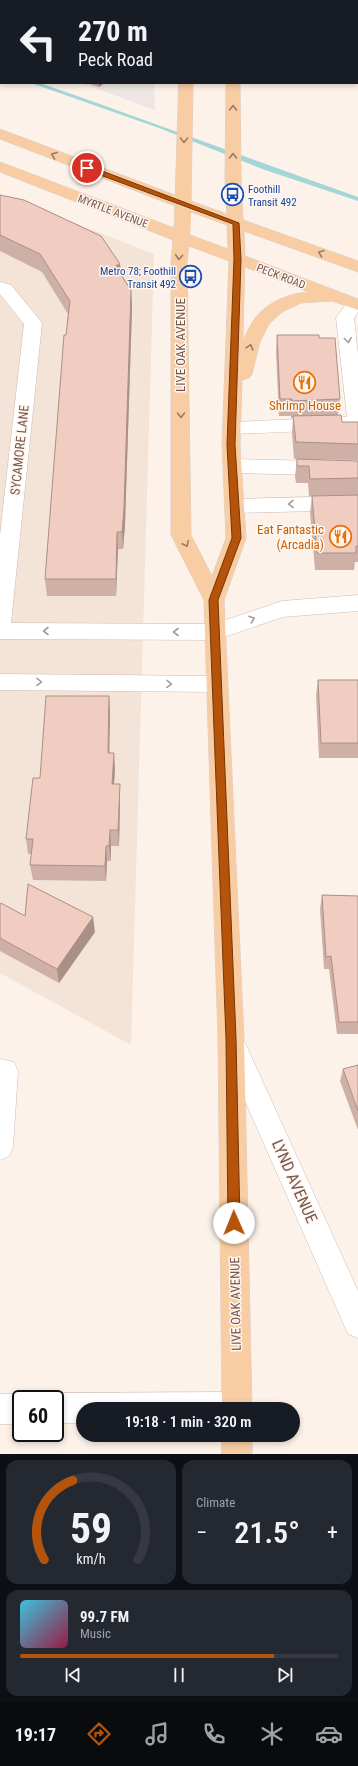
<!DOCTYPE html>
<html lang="en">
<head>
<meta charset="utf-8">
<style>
	body { margin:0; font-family:"Roboto Condensed",sans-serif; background:#242831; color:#f1f3f6; height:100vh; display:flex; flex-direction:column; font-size:15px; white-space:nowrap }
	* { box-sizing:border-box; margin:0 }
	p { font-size:13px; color:#9ea1a6 }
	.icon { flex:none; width:22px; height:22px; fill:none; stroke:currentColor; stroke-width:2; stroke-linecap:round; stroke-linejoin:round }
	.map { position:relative; height:1454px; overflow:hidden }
	.side { display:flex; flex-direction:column; gap:6px; padding:6px; background:#0d0f14; flex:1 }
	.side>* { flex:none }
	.banner { position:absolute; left:0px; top:0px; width:358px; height:84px; box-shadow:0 2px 6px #0003; background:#171b24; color:#f1f3f6; overflow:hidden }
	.speed { position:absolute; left:12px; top:1390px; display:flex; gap:8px; font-size:20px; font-weight:700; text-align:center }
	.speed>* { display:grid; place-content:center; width:52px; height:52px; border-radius:50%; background:#171b24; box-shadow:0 2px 6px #0003; line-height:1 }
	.speed .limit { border:2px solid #111; border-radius:6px; background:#fff; color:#111 }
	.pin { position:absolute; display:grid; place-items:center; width:34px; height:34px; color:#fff; margin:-17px; border:2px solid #fff; border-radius:50%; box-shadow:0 1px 4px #0007 }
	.me { position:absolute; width:44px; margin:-22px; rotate:359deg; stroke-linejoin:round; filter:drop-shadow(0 0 3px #0008) }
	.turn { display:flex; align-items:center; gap:14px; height:84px; padding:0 12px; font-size:18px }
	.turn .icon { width:52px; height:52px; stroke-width:2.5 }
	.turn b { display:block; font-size:28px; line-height:34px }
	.big { font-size:30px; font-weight:600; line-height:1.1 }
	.side .card { flex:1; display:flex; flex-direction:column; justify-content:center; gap:6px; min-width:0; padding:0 14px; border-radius:12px; background:#242831 }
	.side .dial { align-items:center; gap:0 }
	.dial svg { height:104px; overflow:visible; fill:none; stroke:#363941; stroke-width:7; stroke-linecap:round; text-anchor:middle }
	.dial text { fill:#f1f3f6; stroke:none }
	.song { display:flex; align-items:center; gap:12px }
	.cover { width:48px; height:48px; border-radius:6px; background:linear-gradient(135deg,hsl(190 70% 55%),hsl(340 70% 35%)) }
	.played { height:4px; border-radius:2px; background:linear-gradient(90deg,#b45309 80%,#363941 80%) }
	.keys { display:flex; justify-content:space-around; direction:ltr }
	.heat { display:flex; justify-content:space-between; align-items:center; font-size:22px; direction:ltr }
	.side .tiles { flex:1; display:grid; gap:6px; grid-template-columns:1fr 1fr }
	.card:last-child { grid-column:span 2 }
	.trip { position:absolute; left:76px; top:1402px; width:224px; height:40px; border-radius:20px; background:#171b24; box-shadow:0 2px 6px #0003; font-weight:600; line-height:40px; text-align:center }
	.tabs { display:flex; height:64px; justify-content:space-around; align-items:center; background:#090b0e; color:#9ea1a6 }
	.tabs .icon { width:28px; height:28px }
	.tabs .selected { color:#b45309 }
	.tabs b { font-size:18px; color:#f1f3f6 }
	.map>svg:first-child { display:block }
</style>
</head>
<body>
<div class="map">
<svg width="358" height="1454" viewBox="0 0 358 1454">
	<rect width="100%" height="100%" fill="#fcf2e9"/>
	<path fill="#f4e3d7" d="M0,200L26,204L154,254L131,1045L0,973Z"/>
	<path fill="#ede6e2" d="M81,83H154L155,110Z"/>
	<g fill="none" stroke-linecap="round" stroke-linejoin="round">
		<path fill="#a4d6d7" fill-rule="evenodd" d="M0,69H1V74H0Z
			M31,83H40C147,120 252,160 358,197V201L265,170L159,128Z"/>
		<defs>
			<path id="minor" d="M344,0H358V4L357,1Z
				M357,54H358V62H357Z
				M0,282L11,285L42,323L11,623L214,624L282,601L358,595V611L283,617L215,640L0,639V535L24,324L0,294Z
				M355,299H358V312L354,318L358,354V429L232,434L225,432L223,428L225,424L232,422L347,417L336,318L349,300Z
				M232,459L358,462V476L232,473L225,471L222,466L225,461Z
				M358,496V510L235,513L228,511L225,506L228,501L235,499Z
				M0,674L217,676L225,678L228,684L225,690L217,692L0,690Z
				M232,1030L241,1034L358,1291V1338L348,1334L219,1042L223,1034Z
				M0,1059L14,1062L18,1071L13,1147L9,1156L0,1160Z
				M237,1392L248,1396L252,1407L251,1409H83V1423H55V1399H44L55,1393Z
				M0,1394H21L32,1398L21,1399V1424H0Z"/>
			<path id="major" d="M182,0H196V1H182Z
				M217,0H231V1H217Z
				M179,83H193L191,201L227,214L225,179L226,83H240L241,179L243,220L358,261V272L244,231L245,256L358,299V310L332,301L301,303L282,312L269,324L260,342L252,374L249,378L242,380L240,445L246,538L224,600L244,1039L252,1409H222L218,1039L204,600L171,535V262L173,240L0,172V162L174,228L175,206L0,139V129L175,195ZM191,212L227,225L228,249L190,235ZM189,246L229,261L222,445L226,538L212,576L191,535L187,262ZM245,267L309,292C289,293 268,302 255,318C250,325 247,333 243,340Z
				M222,1435H252V1454H222Z"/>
		</defs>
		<use href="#minor" stroke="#d0bbb1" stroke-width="1"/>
		<use href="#major" stroke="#d9d0cd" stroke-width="1"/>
		<use href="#minor" fill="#fff" fill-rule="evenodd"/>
		<use href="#major" fill="#f8cda4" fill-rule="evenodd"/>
	</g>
	<path fill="#cfb0a6" d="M87,83H104L99,87Z
		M0,195L120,264L121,274L131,290L132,308L125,525L123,549H118L116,596H47L45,579L68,314L42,272L0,251Z
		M277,335L319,338L340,399L338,415L342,422H358V460L294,459L292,433L293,418H291V416H279L276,352Z
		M297,459L358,461V495L309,496L308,483H296L295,476Z
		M358,495V562H355L354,570H315L310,513L312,496Z
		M318,680H358V758H319L316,695Z
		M109,696L110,712L109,753L115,768L114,784L120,800L119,846H111V861H107L106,881L33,880L30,865L32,854H28L26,839L40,778Z
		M322,895L358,896V1034H337L329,969H324L320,909Z
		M0,905L25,916L95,932L59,983L0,951Z
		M358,1065V1130L340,1081L343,1069Z"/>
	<path fill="#a99087" d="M99,83H104L99,87Z
		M120,264L121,282L115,266Z
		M131,290L132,308L125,525L123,549L122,532Z
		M117,532L118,549L116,596V579Z
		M109,696L110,712L109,768L108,753Z
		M114,753L115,768L113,800L112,784Z
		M120,784V800L119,846L118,830Z
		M110,830L111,846V861L109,846Z
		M106,846L107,861L106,881L105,866Z
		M93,917L95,932L59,983L57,969Z"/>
	<path fill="#f1cdc1" stroke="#a99087" d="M35,0H119V1H35Z
		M0,195L24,200L101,236L120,264L115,266L131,290L124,508L122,532H117L116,579H45L64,335H66L70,301L40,254L0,235Z
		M277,335H319V338H335L340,399L292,401V399H280Z
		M341,415L342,422H358V444L296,442L293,416Z
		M297,459L358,461V478L310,479L309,466H297Z
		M358,495V546H356V553H317L312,496Z
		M318,680H358V743H321Z
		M46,696H109L108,753H114L112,784H120L118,830H110L109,846H106L105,866L30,865L33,839H26L33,778H40Z
		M28,884L93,917L57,969L0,938V905L1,903L25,916Z
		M322,895L358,896V1022H339L331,956L326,957Z
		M358,1065V1111L343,1069Z"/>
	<defs><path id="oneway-chevron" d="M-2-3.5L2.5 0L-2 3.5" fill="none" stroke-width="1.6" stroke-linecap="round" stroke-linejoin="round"/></defs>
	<g stroke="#9d7a67">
		<use href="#oneway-chevron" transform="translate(233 108) rotate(-90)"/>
		<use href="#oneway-chevron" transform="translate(184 140) rotate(91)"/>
		<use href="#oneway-chevron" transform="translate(54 155) rotate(-159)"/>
		<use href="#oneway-chevron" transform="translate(233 156) rotate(-90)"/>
		<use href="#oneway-chevron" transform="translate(321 253) rotate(-160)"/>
		<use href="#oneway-chevron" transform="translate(179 257) rotate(95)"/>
		<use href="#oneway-chevron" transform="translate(250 347) rotate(-74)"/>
		<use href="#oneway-chevron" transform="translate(181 415) rotate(90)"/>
		<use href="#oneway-chevron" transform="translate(186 544) rotate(64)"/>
	</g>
	<g stroke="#ad9a94">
		<use href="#oneway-chevron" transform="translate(348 340) rotate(83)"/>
		<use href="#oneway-chevron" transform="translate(291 504) rotate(179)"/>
		<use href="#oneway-chevron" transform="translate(252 619) rotate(-19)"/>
		<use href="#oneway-chevron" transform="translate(46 631) rotate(180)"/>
		<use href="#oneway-chevron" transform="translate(176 632) rotate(-180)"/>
		<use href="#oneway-chevron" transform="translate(39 682) rotate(1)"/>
		<use href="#oneway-chevron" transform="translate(169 684) rotate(1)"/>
	</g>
	<path fill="#b45309" stroke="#753606" d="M84,166H89L239,223L241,259L235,445L241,538L218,600L236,1039L240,1223L238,1227L234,1229L230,1227L228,1223L226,1039L209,600L232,538L227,445L234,259L233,224L84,169Z"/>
	<defs>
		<symbol id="bus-ring" viewBox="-11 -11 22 22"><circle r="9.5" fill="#fff6ef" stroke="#1a4fb4" stroke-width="1.5"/><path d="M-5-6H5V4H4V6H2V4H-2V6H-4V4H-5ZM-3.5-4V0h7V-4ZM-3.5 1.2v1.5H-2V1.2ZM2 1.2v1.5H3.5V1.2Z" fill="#1a4fb4"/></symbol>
		<symbol id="restaurant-ring" viewBox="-11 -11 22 22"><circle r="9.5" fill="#fff6ef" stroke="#e8710a" stroke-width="1.5"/><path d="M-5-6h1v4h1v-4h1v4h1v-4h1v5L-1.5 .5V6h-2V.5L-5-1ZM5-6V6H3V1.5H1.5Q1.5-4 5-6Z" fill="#e8710a"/></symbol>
	</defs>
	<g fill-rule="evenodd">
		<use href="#bus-ring" x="220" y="182" width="25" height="25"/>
		<use href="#bus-ring" x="178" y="264" width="25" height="25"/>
		<use href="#restaurant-ring" x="292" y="370" width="25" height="25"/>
		<use href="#restaurant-ring" x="328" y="524" width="25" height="25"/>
	</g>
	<g text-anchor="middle" stroke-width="3" stroke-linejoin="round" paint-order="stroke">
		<g font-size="11" fill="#164399" stroke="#fff6ef" text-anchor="start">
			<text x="248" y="193">Foothill<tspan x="248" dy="13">Transit 492</tspan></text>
			<text x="176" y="275" text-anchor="end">Metro 78; Foothill<tspan x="176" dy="13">Transit 492</tspan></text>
		</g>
		<g font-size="11" fill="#76564d" stroke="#fff6ef">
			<text transform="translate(113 211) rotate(21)" y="4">MYRTLE AVENUE</text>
			<text transform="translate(281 276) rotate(21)" y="4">PECK ROAD</text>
		</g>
		<g font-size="13" fill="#76564d" stroke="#fff6ef">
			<text transform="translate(180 345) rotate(-90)" y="5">LIVE OAK AVENUE</text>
			<text transform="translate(19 450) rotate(-84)" y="5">SYCAMORE LANE</text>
			<text transform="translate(235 1304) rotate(-91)" y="5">LIVE OAK AVENUE</text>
		</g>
		<g font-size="13" fill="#c56008" stroke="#fff6ef">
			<text x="305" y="410">Shrimp House</text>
			<text x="324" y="534" text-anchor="end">Eat Fantastic<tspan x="324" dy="15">(Arcadia)</tspan></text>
		</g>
		<g font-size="16" fill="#76564d" stroke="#fff6ef">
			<text transform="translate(295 1181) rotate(66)" y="6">LYND AVENUE</text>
		</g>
	</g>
</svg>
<div class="speed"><div class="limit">60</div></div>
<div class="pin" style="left:87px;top:168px;background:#d93025"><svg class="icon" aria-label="arrive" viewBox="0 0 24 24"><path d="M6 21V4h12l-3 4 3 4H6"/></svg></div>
<svg class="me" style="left:234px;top:1223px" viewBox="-20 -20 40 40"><circle r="19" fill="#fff"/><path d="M0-13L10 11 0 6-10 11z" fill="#b45309"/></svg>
<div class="trip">19:18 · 1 min · 320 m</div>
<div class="banner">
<div class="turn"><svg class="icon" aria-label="left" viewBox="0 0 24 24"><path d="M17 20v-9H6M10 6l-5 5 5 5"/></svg><div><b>270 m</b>Peck Road</div></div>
</div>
</div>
<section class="side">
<div class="tiles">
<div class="card dial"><svg viewBox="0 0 100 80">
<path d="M14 69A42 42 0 1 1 86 69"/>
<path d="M14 69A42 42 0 0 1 36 8" stroke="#b45309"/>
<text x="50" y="56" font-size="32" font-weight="700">59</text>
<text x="50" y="72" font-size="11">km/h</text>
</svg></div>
<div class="card"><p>Climate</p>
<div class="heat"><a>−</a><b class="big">21.5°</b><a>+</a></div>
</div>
<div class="card">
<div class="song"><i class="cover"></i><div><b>99.7 FM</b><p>Music</p></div></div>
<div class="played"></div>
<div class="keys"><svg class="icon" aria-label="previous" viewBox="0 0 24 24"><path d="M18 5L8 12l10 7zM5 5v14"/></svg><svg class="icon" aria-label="pause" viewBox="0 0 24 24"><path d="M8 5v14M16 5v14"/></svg><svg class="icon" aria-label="next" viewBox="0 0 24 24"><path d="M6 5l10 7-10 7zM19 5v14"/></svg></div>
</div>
</div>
</section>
<nav class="tabs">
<b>19:17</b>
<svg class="icon selected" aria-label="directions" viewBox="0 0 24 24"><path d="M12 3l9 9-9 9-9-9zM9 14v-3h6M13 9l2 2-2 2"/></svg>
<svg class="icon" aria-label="music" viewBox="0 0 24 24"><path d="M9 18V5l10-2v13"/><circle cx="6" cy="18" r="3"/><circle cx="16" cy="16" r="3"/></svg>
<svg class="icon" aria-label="phone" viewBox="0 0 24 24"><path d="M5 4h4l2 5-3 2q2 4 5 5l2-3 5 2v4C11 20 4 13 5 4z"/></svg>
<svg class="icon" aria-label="climate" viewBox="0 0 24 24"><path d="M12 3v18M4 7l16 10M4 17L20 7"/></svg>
<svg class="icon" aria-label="car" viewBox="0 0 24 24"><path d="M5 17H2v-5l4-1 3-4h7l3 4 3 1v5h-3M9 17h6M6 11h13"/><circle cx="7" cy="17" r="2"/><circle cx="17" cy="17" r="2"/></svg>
</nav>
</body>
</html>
